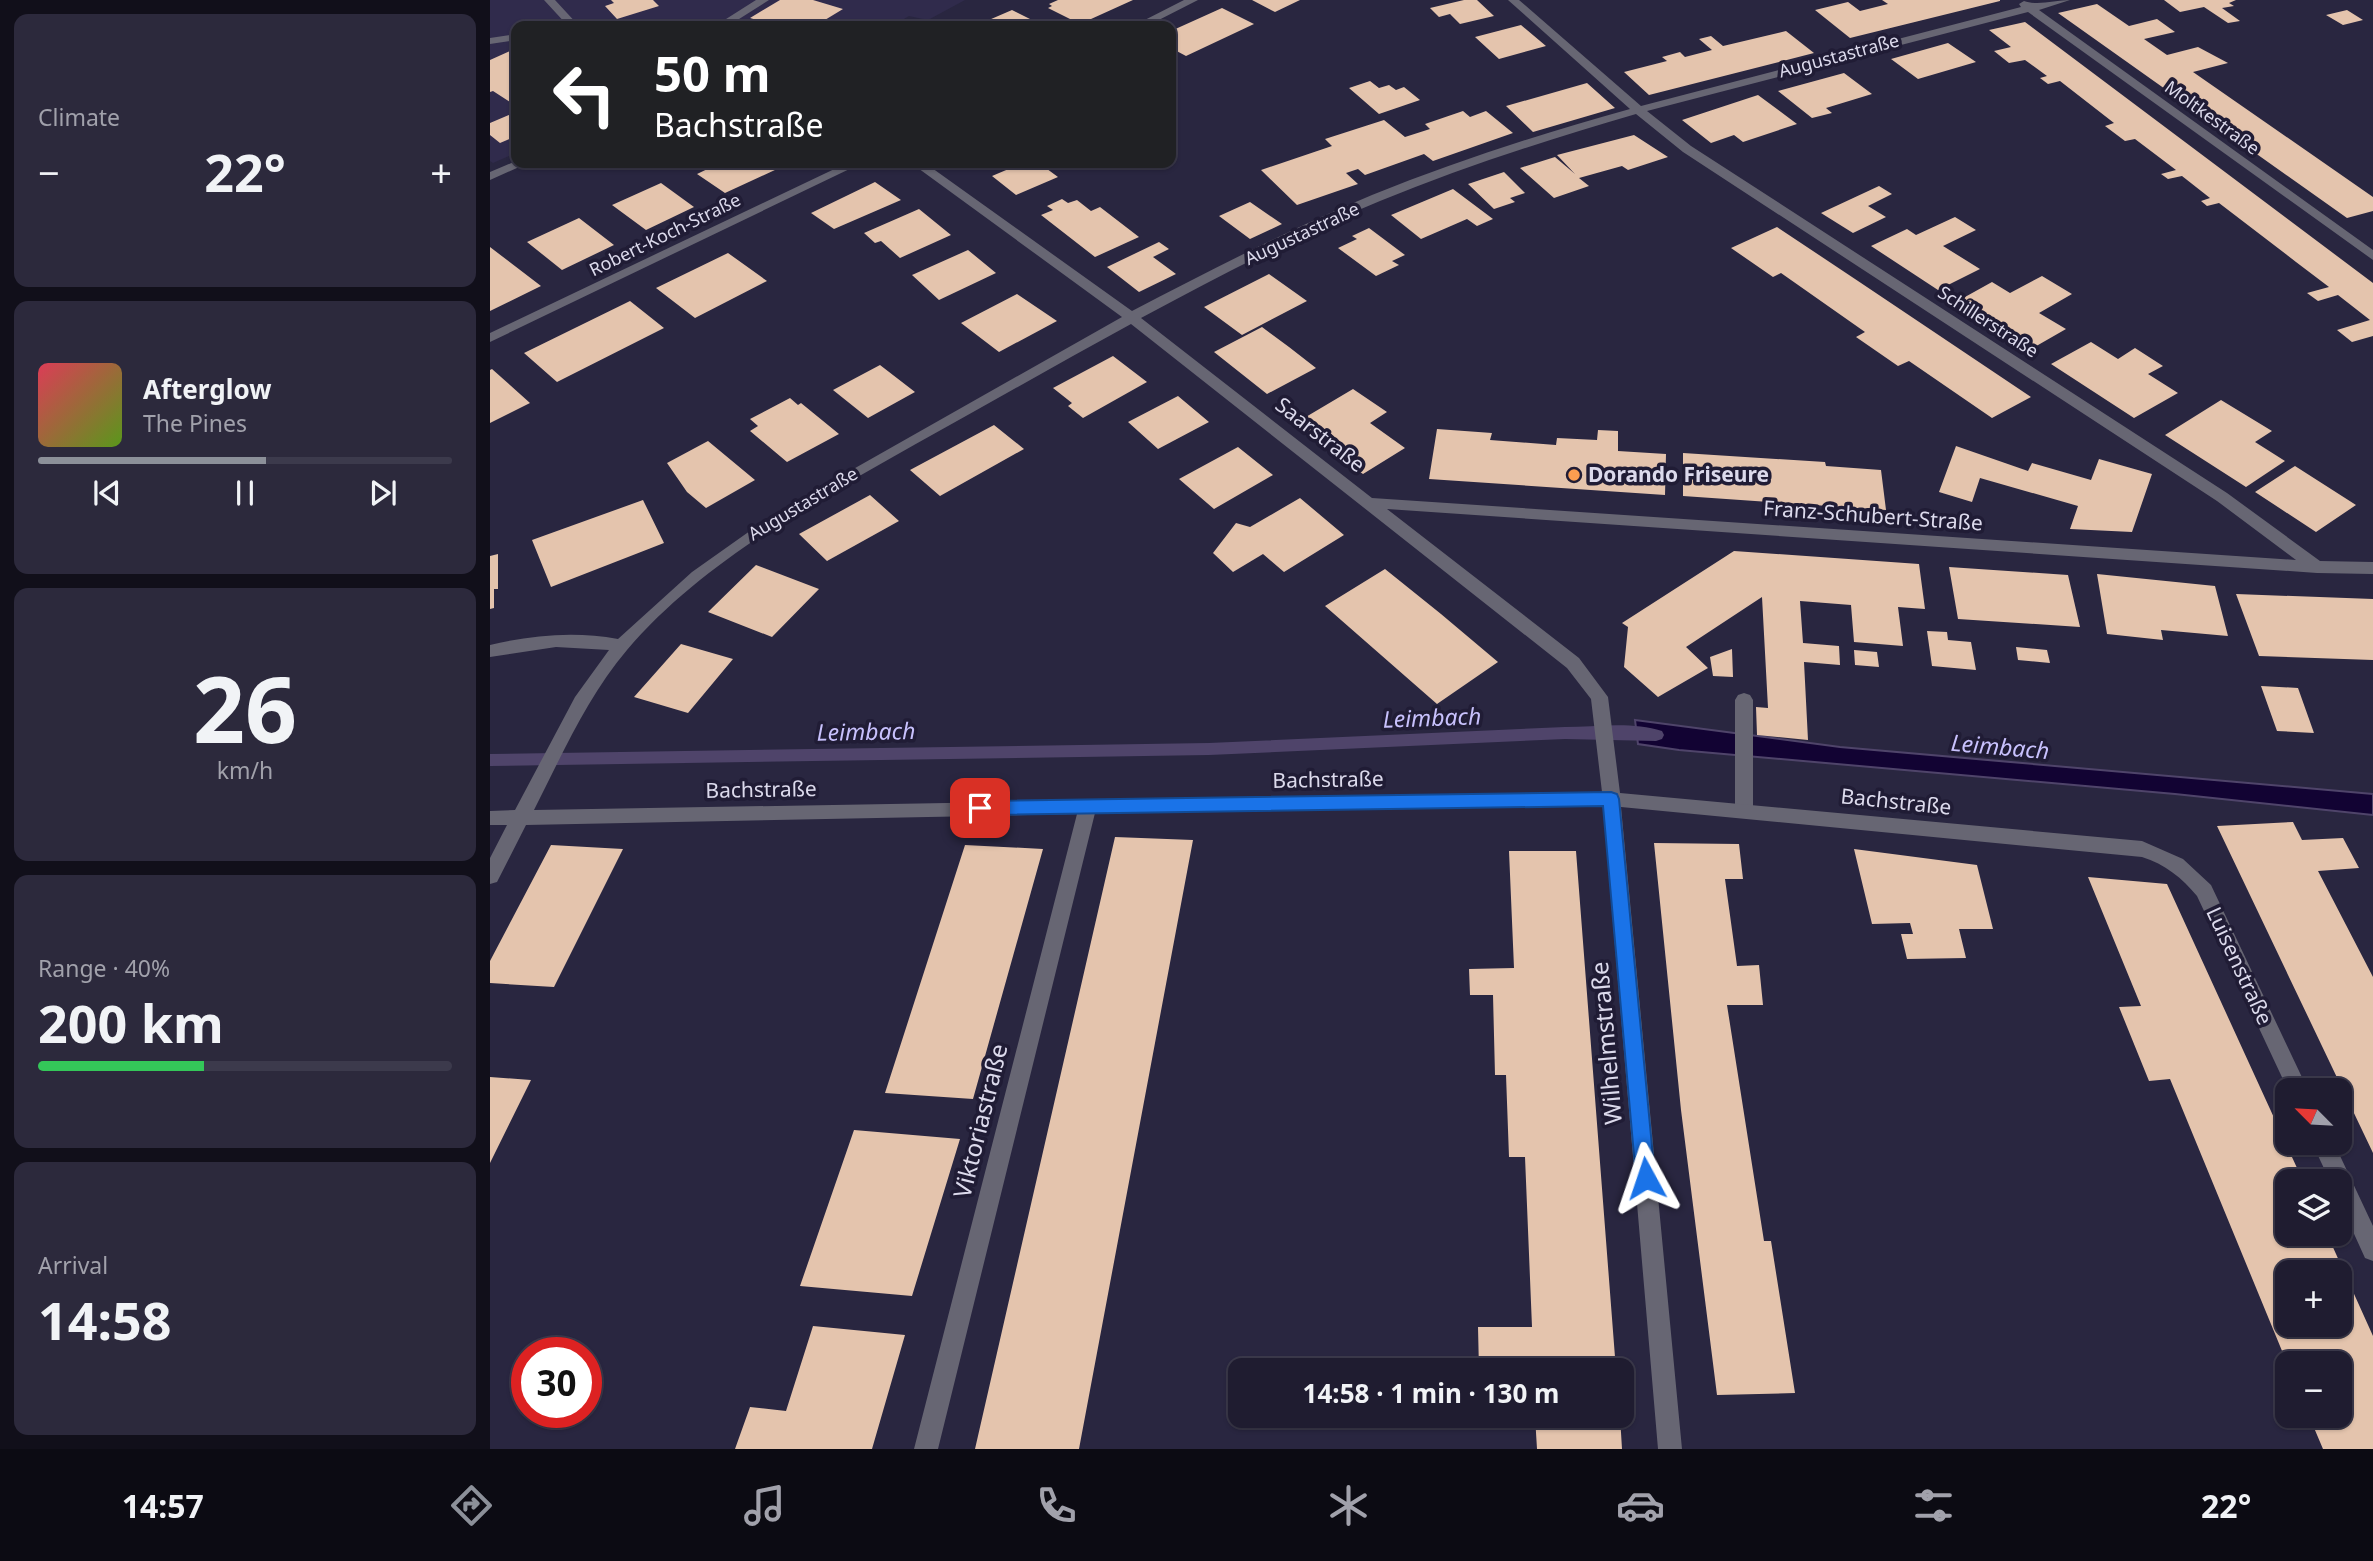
<!DOCTYPE html>
<html lang="en">
<head>
<meta charset="utf-8">
<style>
	body { margin:0; font-family:"Noto Sans",sans-serif; background:#2c293c; color:#f1f3f6; height:100vh; display:flex; flex-direction:column; font-size:26px; white-space:nowrap }
	* { box-sizing:border-box; margin:0 }
	p { font-size:23px; color:#a1a1ab }
	.icon { flex:none; width:38px; height:38px; fill:none; stroke:currentColor; stroke-width:2; stroke-linecap:round; stroke-linejoin:round }
	.map { position:relative; flex:1; overflow:hidden }
	.side { display:flex; flex-direction:column; gap:14px; padding:14px; background:#110f1a; width:490px }
	.side>* { flex:none }
	.banner { position:absolute; left:21px; top:21px; width:665px; height:147px; border-radius:14px; box-shadow:0 2px 5px #0004,0 0 0 2px #3c3a4c; background:#202124; color:#fff; overflow:hidden }
	.needle { width:46px; rotate:294deg }
	.controls { position:absolute; left:1785px; top:1078px; display:grid; gap:14px }
	.controls a { display:grid; place-items:center; width:77px; height:77px; border-radius:14px; background:#1f1c30; box-shadow:0 2px 5px #0004,0 0 0 2px #3c3a4c; font-size:35px }
	.speed { position:absolute; left:21px; top:1337px; display:flex; gap:14px; font-size:35px; font-weight:700; text-align:center }
	.speed>* { display:grid; place-content:center; width:91px; height:91px; border-radius:50%; background:#1f1c30; box-shadow:0 2px 5px #0004,0 0 0 2px #3c3a4c; line-height:1 }
	.speed .limit { border:10px solid #d22; background:#fff; color:#111 }
	.pin { position:absolute; display:grid; place-items:center; width:60px; height:60px; color:#fff; margin:-30px; border-radius:14px; box-shadow:0 4px 10px #0006 }
	.me { position:absolute; width:77px; margin:-38px; rotate:355deg; stroke-linejoin:round; filter:drop-shadow(0 0 5px #0008) }
	.turn { display:flex; align-items:center; gap:24px; height:147px; padding:0 28px; font-size:32px }
	.turn .icon { width:91px; height:91px; stroke-width:2.5 }
	.turn b { display:block; font-size:49px; line-height:60px }
	.big { font-size:52px; font-weight:700; line-height:1.1 }
	.side .widget { flex:1; display:flex; flex-direction:column; justify-content:center; gap:10px; min-width:0; padding:0 24px; border-radius:14px; background:#2c293c }
	.side .dial { align-items:center; gap:0 }
	.dial b { font-size:91px; line-height:1 }
	.song { display:flex; align-items:center; gap:21px }
	.cover { width:84px; height:84px; border-radius:10px; background:linear-gradient(135deg,hsl(350 70% 55%),hsl(90 70% 35%)) }
	.played { height:7px; border-radius:4px; background:linear-gradient(90deg,#8c9099 55%,#3c3a4c 55%) }
	.keys { display:flex; justify-content:space-around; direction:ltr }
	.heat { display:flex; justify-content:space-between; align-items:center; font-size:38px; direction:ltr }
	.charge { height:10px; border-radius:5px; background:linear-gradient(90deg,#34c759 40%,#3c3a4c 0) }
	.trip { position:absolute; left:738px; top:1358px; width:406px; height:70px; border-radius:14px; background:#1f1c30; box-shadow:0 2px 5px #0004,0 0 0 2px #3c3a4c; font-weight:700; line-height:70px; text-align:center }
	.menu { display:flex; height:112px; justify-content:space-around; align-items:center; background:#0c0b13; color:#a1a1ab }
	.menu .icon { width:49px; height:49px }
	.menu .active { color:#8c9099 }
	.menu b { font-size:32px; color:#f1f3f6 }
	main { display:flex; flex:1; min-height:0 }
	.map>svg:first-child { display:block }
</style>
</head>
<body>
<main>
<section class="side">
<div class="widget"><p>Climate</p>
<div class="heat"><a>−</a><b class="big">22°</b><a>+</a></div>
</div>
<div class="widget">
<div class="song"><i class="cover"></i><div><b>Afterglow</b><p>The Pines</p></div></div>
<div class="played"></div>
<div class="keys"><svg class="icon" aria-label="previous" viewBox="0 0 24 24"><path d="M18 5L8 12l10 7zM5 5v14"/></svg><svg class="icon" aria-label="pause" viewBox="0 0 24 24"><path d="M8 5v14M16 5v14"/></svg><svg class="icon" aria-label="next" viewBox="0 0 24 24"><path d="M6 5l10 7-10 7zM19 5v14"/></svg></div>
</div>
<div class="widget dial"><b>26</b><p>km/h</p></div>
<div class="widget"><p>Range · 40%</p><b class="big">200 km</b><div class="charge"></div></div>
<div class="widget"><p>Arrival</p><b class="big">14:58</b></div>
</section>
<div class="map">
<svg width="1883" height="1449" viewBox="0 0 1883 1449">
	<rect width="100%" height="100%" fill="#292640"/>
	<path fill="#302b4c" d="M0,0H475L438,20L419,16L402,26H26V153L3,163L0,161Z"/>
	<path fill="#120333" stroke="#4f446a" stroke-width="2" d="M1145,720L1350,747L1883,794V815L1685,794L1189,750L1148,744Z"/>
	<g fill="none" stroke-linecap="round" stroke-linejoin="round">
		<path fill="#4f446a" fill-rule="evenodd" d="M1075,727C1105,727 1142,721 1172,731L1174,735L1172,739L1166,741L1075,739L719,755L0,766V754L719,743Z"/>
	</g>
	<path fill="#e4c4ad" fill-rule="evenodd" d="M121,0H163L169,6L127,19L115,6L124,3Z
		M290,0H323L353,9L325,26H287L260,18Z
		M568,0H643L590,24L558,8L562,6L559,4Z
		M762,0H810L785,12Z
		M974,0H987L1004,16L970,24L960,14L949,17L940,8Z
		M1392,0H1510V1L1360,38L1325,10L1358,2L1370,11L1398,4Z
		M1674,0H1746L1739,3L1744,6L1732,8L1750,21L1738,23L1714,7L1690,12Z
		M1607,4L1639,26L1667,19L1685,32L1654,39L1677,55L1708,47L1738,63L1703,72L1883,197V211L1857,218L1568,13Z
		M732,8L764,24L696,56L681,48V31Z
		M522,10L554,26H485Z
		M1857,10L1873,20L1853,25L1836,15Z
		M1535,22L1883,283V336L1862,342L1847,330L1880,320L1848,295L1828,301L1817,293L1839,287L1806,262L1729,203L1717,206L1711,201L1720,198L1692,176L1678,179L1671,174L1686,170L1645,139L1635,141L1615,126L1624,123L1570,81L1558,84L1550,78L1557,76L1535,60L1519,63L1504,51L1521,47L1499,30Z
		M1031,25L1056,46L1009,59L985,37Z
		M1296,31L1324,53L1159,95L1134,72L1177,61L1172,57L1190,52L1195,57L1222,50L1209,39L1221,36L1233,46Z
		M1458,43L1486,62L1428,79L1401,59Z
		M20,51L26,55V106L3,91L0,92V60Z
		M1354,73L1382,94L1336,108L1342,113L1322,118L1288,91Z
		M880,81L889,88L899,85L906,90L914,87L930,100L889,114L859,88Z
		M1097,83L1125,108L1043,132L1016,106Z
		M1268,95L1307,124L1253,142L1244,135L1221,143L1192,120Z
		M973,111L980,117L996,111L1023,133L943,161L934,154L875,175L868,169L856,173L868,184L807,205L771,170L842,146L835,139L894,120L915,137L940,129L935,124Z
		M26,112V136L10,143L0,135V123Z
		M1144,135L1178,157L1138,170L1132,166L1089,178L1099,186L1064,198L1030,168L1065,157L1085,174L1067,155Z
		M230,163H300L235,193L207,174Z
		M533,163H549L568,177L526,195L502,176Z
		M1014,172L1035,193L1020,198L1025,202L1004,209L978,184Z
		M385,182L411,200L344,229L321,213Z
		M171,183L204,207L156,230L122,205Z
		M1389,186L1402,194L1378,206L1396,217L1363,233L1331,213Z
		M963,189L1003,219L987,226L977,219L931,239L901,215Z
		M572,199L578,203L587,200L601,211L610,207L649,237L605,257L551,215L563,210L557,206Z
		M760,202L792,224L760,239L729,216Z
		M429,209L461,235L410,258L391,241L385,243L374,233Z
		M1465,217L1486,230L1453,246L1490,269L1448,290L1381,246L1417,229L1426,235Z
		M89,218L124,245L72,270L37,242Z
		M1287,227L1371,283L1541,397L1502,418L1419,361L1408,366L1366,337L1375,332L1291,273L1283,277L1241,248Z
		M879,228L915,255L902,261L909,265L886,276L848,248L867,239L862,236Z
		M669,242L679,249L663,257L686,274L649,292L617,267Z
		M0,247L51,286L0,311Z
		M478,250L506,273L449,300L422,275Z
		M238,253L277,281L205,318L166,288Z
		M779,274L817,301L752,335L714,307Z
		M1552,276L1582,294L1549,313L1576,329L1541,349L1466,302L1502,282L1520,293Z
		M527,294L567,321L509,352L471,323Z
		M140,301L174,328L67,382L34,353Z
		M772,327L799,347L826,368L777,394L724,352Z
		M1601,342L1628,359L1645,348L1673,366L1658,374L1688,393L1644,418L1561,364Z
		M623,356L657,382L593,418L578,406L582,403L563,388Z
		M390,365L425,392L378,418L343,390Z
		M2,369L40,403L0,423V370Z
		M863,389L897,412L880,423L915,448L873,474L804,424Z
		M688,396L719,422L668,449L638,422Z
		M300,398L308,405L311,403L349,434L297,462L260,431L268,426L260,419Z
		M1731,400L1782,431L1765,442L1795,461L1756,487L1675,435Z
		M504,425L534,449L450,496L420,470Z
		M947,429L1002,433L1000,440L1066,445L1067,438L1107,440L1108,430L1128,431V451L1176,454L1175,495L939,479Z
		M218,441L265,480L216,508L197,492L177,463Z
		M1466,446L1538,471L1542,463L1601,480L1609,459L1662,474L1642,532L1580,529L1588,506L1490,478L1482,502L1449,492Z
		M748,447L783,475L724,509L689,479Z
		M1193,453L1335,462L1336,466L1391,470L1396,510L1193,496Z
		M1805,466L1866,505L1826,532L1765,492Z
		M380,495L409,521L337,561L309,534Z
		M810,498L854,535L794,572L773,554L743,572L723,553L746,523L760,527Z
		M153,500L174,543L61,587L42,540Z
		M1244,551L1429,564L1435,609L1408,607L1413,646L1364,642L1361,605L1310,601L1313,643L1349,646L1350,665L1314,662L1318,740L1267,735L1266,707L1278,708L1272,597L1196,647L1218,668L1168,697L1134,667L1138,627L1132,623Z
		M8,554V589H4V608L0,609V556Z
		M266,565L329,589L282,637L218,612Z
		M1459,567L1578,575L1590,627L1468,619Z
		M895,569L951,614L1008,662L947,704L835,606Z
		M1607,574L1725,586L1738,636L1671,630L1673,640L1617,634Z
		M1746,594L1883,599V660L1769,656Z
		M1437,631L1457,632L1458,640L1481,642L1486,670L1442,666Z
		M191,644L243,659L198,713L144,697Z
		M1526,647L1557,650L1560,663L1528,660Z
		M1242,649L1243,677L1223,676L1220,657Z
		M1364,650L1387,652L1389,667L1365,665Z
		M1771,686L1808,688L1824,733L1787,731Z
		M1803,822L1812,840L1853,838L1869,868L1828,871L1883,977V1153L1727,826Z
		M625,837L703,840L589,1449H485Z
		M1164,843L1249,844L1253,879H1235L1247,966L1269,965L1273,1005H1237L1274,1241H1281L1305,1393L1227,1395L1191,1110Z
		M61,845L133,849L64,987L0,983V961Z
		M475,845L553,849L483,1099L395,1093Z
		M1364,849L1487,865L1503,929H1469L1476,958L1417,959L1411,934H1423L1420,923L1382,924Z
		M1019,851H1086L1126,1370H989L988,1327H1042L1035,1157H1019L1016,1075H1005L1003,995H980L979,969L1024,968Z
		M1598,877L1677,884L1813,1181H1797V1234H1837L1883,1336V1449H1833L1819,1416H1850V1363H1797L1680,1079L1659,1081L1629,1007L1651,1006ZM1797,1272H1850V1325H1797Z
		M0,1077L41,1080L0,1163Z
		M364,1130L470,1139L422,1296L310,1286Z
		M323,1326L415,1335L382,1449H245L260,1407L296,1411Z
		M1045,1416H1130L1132,1449H1047Z"/>
	<g fill="none" stroke-linecap="round" stroke-linejoin="round">
		<path fill="#676673" fill-rule="evenodd" d="M266,0H279L238,26H225Z
			M1254,693L1260,695L1263,700V810L1260,815L1254,817L1248,815L1245,810V700L1248,695Z"/>
		<path fill="#676673" fill-rule="evenodd" d="M54,0H65L89,26H78Z
			M694,0H708L657,26H643Z
			M1018,0H1029L1151,106L1531,7L1529,4L1534,1C1548,6 1565,0 1580,0L1549,10L1883,250V260L1538,12L1157,111L1201,146L1737,493L1830,561L1883,562V574L1827,573L897,509L1089,658L1118,697L1130,793L1652,841L1693,859L1721,885L1818,1090H1798L1707,896C1692,878 1675,864 1652,857L1131,807L1192,1449H1168L1113,806L605,813L448,1449H424L587,814L36,825L7,882L0,884V858L17,825H0V811L25,810L85,697L119,650L66,647L0,657V645C42,635 85,631 128,639L202,572L284,514L632,317L421,163H435L642,311C721,270 800,229 882,195C966,161 1053,133 1140,109ZM1146,114L1193,152L1727,501L1806,560L882,498L651,318C729,276 808,235 890,201C973,167 1060,139 1146,114ZM641,324L1077,668L1101,699L1112,792L44,810C72,755 97,697 137,650C213,561 324,502 424,445C496,405 568,364 641,324Z
			M26,34V40L0,44V38Z
			M26,161L38,163L0,180V172Z
			M357,163H372L0,342V333Z
			M1822,1143H1844L1883,1226V1261L1875,1258L1850,1203V1181H1840Z"/>
	</g>
	<path fill="#1a73e8" stroke="#114b97" stroke-width="2" d="M1121,792L1127,794L1129,799L1165,1178L1162,1185L1156,1188L1149,1185L1146,1178L1113,806L490,815L484,813L482,808L484,803L490,801Z"/>
	<circle fill="#fb9e50" stroke="#201c35" stroke-width="2.5" cx="1084" cy="475" r="7"/>
	<g text-anchor="middle" stroke-width="7" stroke-linejoin="round" paint-order="stroke">
		<g font-size="18" fill="#dcdaec" stroke="#201c35">
			<text transform="translate(1349 56) rotate(-15)" y="6">Augustastraße</text>
			<text transform="translate(1722 118) rotate(36)" y="6">Moltkestraße</text>
			<text transform="translate(812 234) rotate(-25)" y="6">Augustastraße</text>
			<text transform="translate(175 235) rotate(-26)" y="6">Robert-Koch-Straße</text>
			<text transform="translate(1498 322) rotate(33)" y="6">Schillerstraße</text>
			<text transform="translate(313 504) rotate(-31)" y="6">Augustastraße</text>
		</g>
		<g font-size="21" fill="#dcdaec" stroke="#201c35">
			<text transform="translate(830 435) rotate(38)" y="7">Saarstraße</text>
			<text transform="translate(1383 516) rotate(4)" y="7">Franz-Schubert-Straße</text>
			<text transform="translate(838 780) rotate(-1)" y="7">Bachstraße</text>
			<text transform="translate(271 790) rotate(-1)" y="7">Bachstraße</text>
			<text transform="translate(1406 802) rotate(6)" y="7">Bachstraße</text>
			<text transform="translate(1749 966) rotate(65)" y="7">Luisenstraße</text>
		</g>
		<g font-size="21" font-weight="bold" fill="#dcdaec" stroke="#201c35" text-anchor="start">
			<text x="1098" y="482">Dorando Friseure</text>
		</g>
		<g font-size="23" font-style="italic" fill="#c8c1fd" stroke="#201c35">
			<text transform="translate(942 718) rotate(-2)" y="8">Leimbach</text>
			<text transform="translate(376 732) rotate(-1)" y="8">Leimbach</text>
			<text transform="translate(1510 747) rotate(5)" y="8">Leimbach</text>
		</g>
		<g font-size="24" fill="#dcdaec" stroke="#201c35">
			<text transform="translate(1117 1043) rotate(-95)" y="8">Wilhelmstraße</text>
			<text transform="translate(491 1121) rotate(-76)" y="8">Viktoriastraße</text>
		</g>
	</g>
</svg>
<div class="controls">
<a><svg class="needle" viewBox="-14 -14 28 28"><path d="M0-13l5 13h-10z" fill="#e53935"/><path d="M0 13l5-13h-10z" fill="#a1a1ab"/></svg></a>
<a><svg class="icon" aria-label="layers" viewBox="0 0 24 24"><path d="M12 4l9 5-9 5-9-5zM3 14l9 5 9-5"/></svg></a>
<a>+</a>
<a>−</a>
</div>
<div class="speed"><div class="limit">30</div></div>
<div class="pin" style="left:490px;top:808px;background:#d93025"><svg class="icon" aria-label="arrive" viewBox="0 0 24 24"><path d="M6 21V4h12l-3 4 3 4H6"/></svg></div>
<svg class="me" style="left:1156px;top:1178px" viewBox="-20 -20 40 40"><path d="M0-17L14 15 0 8-14 15z" fill="#1a73e8" stroke="#fff" stroke-width="4"/></svg>
<div class="trip">14:58 · 1 min · 130 m</div>
<div class="banner">
<div class="turn"><svg class="icon" aria-label="left" viewBox="0 0 24 24"><path d="M17 20v-9H6M10 6l-5 5 5 5"/></svg><div><b>50 m</b>Bachstraße</div></div>
</div>
</div>
</main>
<nav class="menu">
<b>14:57</b>
<svg class="icon active" aria-label="directions" viewBox="0 0 24 24"><path d="M12 3l9 9-9 9-9-9zM9 14v-3h6M13 9l2 2-2 2"/></svg>
<svg class="icon" aria-label="music" viewBox="0 0 24 24"><path d="M9 18V5l10-2v13"/><circle cx="6" cy="18" r="3"/><circle cx="16" cy="16" r="3"/></svg>
<svg class="icon" aria-label="phone" viewBox="0 0 24 24"><path d="M5 4h4l2 5-3 2q2 4 5 5l2-3 5 2v4C11 20 4 13 5 4z"/></svg>
<svg class="icon" aria-label="climate" viewBox="0 0 24 24"><path d="M12 3v18M4 7l16 10M4 17L20 7"/></svg>
<svg class="icon" aria-label="car" viewBox="0 0 24 24"><path d="M5 17H2v-5l4-1 3-4h7l3 4 3 1v5h-3M9 17h6M6 11h13"/><circle cx="7" cy="17" r="2"/><circle cx="17" cy="17" r="2"/></svg>
<svg class="icon" aria-label="filters" viewBox="0 0 24 24"><path d="M4 7h16M4 17h16"/><circle cx="9" cy="7" r="2"/><circle cx="15" cy="17" r="2"/></svg>
<b>22°</b>
</nav>
</body>
</html>
